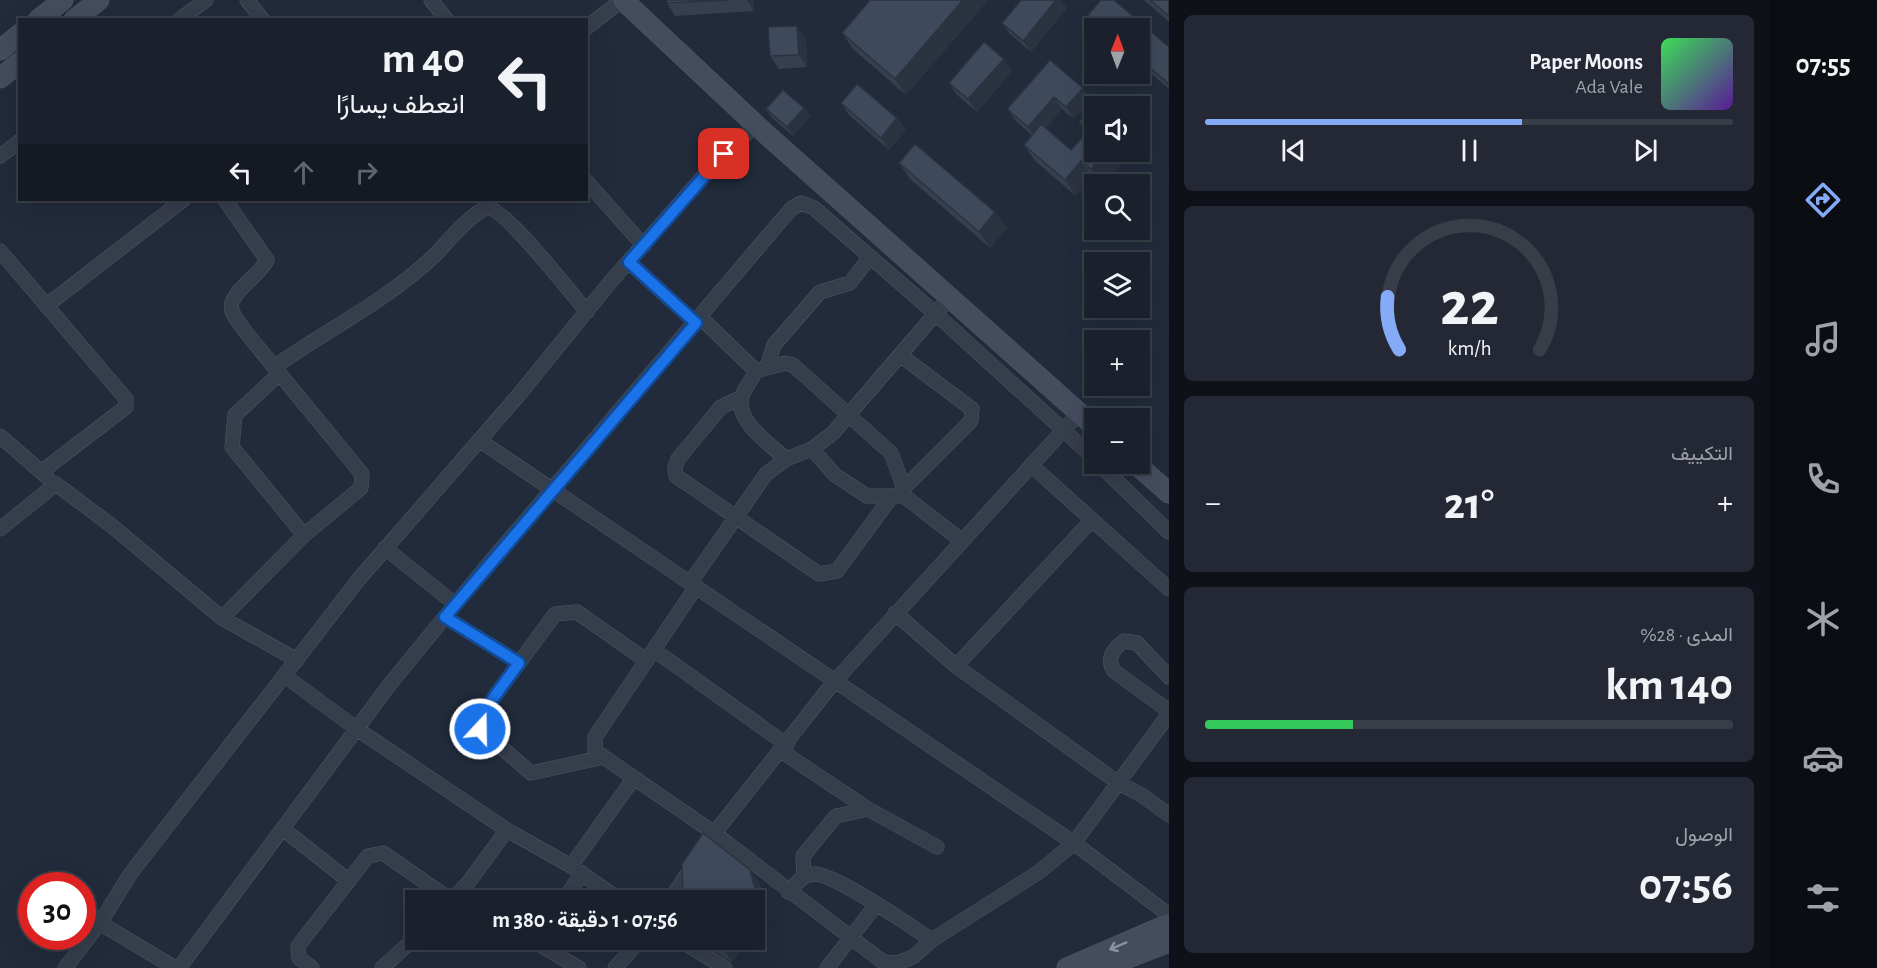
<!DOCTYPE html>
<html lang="ar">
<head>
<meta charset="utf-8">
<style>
	body { margin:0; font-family:"Alegreya Sans",Vazirmatn,sans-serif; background:#232834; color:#f1f3f6; direction:rtl; height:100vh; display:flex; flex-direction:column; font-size:22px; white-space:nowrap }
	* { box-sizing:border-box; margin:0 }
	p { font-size:20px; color:#9fa3a9 }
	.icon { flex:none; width:33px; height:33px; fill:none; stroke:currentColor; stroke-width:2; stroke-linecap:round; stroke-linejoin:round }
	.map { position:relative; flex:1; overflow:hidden; direction:ltr }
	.panel { display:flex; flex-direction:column; gap:15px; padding:15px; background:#0e1218; width:600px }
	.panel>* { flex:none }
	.guide { position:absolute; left:18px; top:18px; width:570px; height:183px; border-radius:0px; box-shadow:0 6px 24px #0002,0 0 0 2px #383e48; direction:rtl; background:#1a202c; color:#f1f3f6; overflow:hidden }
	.needle { width:39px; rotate:1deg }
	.controls { position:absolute; left:1084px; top:18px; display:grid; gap:12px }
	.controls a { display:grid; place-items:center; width:66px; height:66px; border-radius:0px; background:#1a202c; box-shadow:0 6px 24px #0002,0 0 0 2px #383e48; font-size:30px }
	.speed { position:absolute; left:18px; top:872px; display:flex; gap:12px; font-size:30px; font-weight:700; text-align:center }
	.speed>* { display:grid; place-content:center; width:78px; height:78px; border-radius:50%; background:#1a202c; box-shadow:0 6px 24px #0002,0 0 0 2px #383e48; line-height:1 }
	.speed .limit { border:9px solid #d22; background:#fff; color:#111 }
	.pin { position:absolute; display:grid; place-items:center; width:51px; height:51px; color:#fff; margin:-26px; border-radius:12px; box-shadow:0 3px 9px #0006 }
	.me { position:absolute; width:66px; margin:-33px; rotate:21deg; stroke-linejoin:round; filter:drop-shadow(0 0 4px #0008) }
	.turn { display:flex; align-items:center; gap:21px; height:126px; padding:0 24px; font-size:27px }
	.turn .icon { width:78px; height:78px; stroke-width:2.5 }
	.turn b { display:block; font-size:42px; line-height:51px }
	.lanes { display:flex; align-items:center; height:57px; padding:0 24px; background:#0003; justify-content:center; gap:30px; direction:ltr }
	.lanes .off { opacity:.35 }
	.big { font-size:45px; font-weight:600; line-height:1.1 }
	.panel .widget { flex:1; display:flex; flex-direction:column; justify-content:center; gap:9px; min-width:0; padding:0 21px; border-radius:9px; background:#232834 }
	.panel .dial { align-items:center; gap:0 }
	.dial svg { height:156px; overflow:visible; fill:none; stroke:#383e48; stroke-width:7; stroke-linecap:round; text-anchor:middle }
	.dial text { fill:#f1f3f6; stroke:none }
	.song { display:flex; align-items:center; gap:18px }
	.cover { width:72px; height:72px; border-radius:9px; background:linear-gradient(135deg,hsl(130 70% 55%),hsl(270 70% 35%)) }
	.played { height:6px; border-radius:3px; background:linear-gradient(90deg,#84aaf8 60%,#383e48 60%) }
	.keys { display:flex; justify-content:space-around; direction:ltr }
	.heat { display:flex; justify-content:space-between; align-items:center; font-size:33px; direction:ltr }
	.charge { height:9px; border-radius:4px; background:linear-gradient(90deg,#34c759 28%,#383e48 0) }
	.trip { position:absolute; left:405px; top:890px; width:360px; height:60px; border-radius:0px; background:#1a202c; box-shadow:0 6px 24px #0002,0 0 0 2px #383e48; font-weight:600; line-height:60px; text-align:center; direction:rtl }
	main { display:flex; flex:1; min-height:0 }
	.menu { display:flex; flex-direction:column; width:108px; justify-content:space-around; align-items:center; background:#0a0d12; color:#9fa3a9 }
	.menu .icon { width:42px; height:42px }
	.menu .active { color:#84aaf8 }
	.menu b { font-size:27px; color:#f1f3f6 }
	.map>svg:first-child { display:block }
</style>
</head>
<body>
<main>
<nav class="menu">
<b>07:55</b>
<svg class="icon active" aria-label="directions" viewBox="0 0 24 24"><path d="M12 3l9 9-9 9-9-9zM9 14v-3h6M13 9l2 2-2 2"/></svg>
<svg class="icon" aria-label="music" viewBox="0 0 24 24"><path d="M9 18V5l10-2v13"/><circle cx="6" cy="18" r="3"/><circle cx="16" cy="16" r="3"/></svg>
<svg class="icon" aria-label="phone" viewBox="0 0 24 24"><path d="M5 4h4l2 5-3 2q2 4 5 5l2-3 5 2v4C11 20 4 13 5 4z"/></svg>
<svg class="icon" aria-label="climate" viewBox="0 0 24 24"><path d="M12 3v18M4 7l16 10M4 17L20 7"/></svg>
<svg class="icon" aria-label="car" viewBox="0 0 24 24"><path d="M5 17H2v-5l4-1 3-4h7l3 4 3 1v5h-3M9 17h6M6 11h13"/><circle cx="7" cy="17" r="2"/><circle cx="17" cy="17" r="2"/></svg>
<svg class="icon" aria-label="filters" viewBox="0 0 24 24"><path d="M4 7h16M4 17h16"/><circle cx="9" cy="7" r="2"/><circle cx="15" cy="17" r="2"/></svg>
</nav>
<section class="panel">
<div class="widget">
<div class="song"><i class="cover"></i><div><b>Paper Moons</b><p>Ada Vale</p></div></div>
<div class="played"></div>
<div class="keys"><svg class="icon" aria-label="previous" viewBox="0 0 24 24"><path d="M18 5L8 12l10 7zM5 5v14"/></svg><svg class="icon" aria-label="pause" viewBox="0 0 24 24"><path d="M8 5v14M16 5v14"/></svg><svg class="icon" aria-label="next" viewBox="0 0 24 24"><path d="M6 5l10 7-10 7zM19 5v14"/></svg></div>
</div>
<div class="widget dial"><svg viewBox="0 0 100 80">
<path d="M14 69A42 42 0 1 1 86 69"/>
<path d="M14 69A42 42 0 0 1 8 42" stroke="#84aaf8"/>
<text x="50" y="56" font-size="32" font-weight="700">22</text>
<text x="50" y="72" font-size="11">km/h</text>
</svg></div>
<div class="widget"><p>التكييف</p>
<div class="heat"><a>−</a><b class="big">21°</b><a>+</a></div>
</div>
<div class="widget"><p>المدى · 28%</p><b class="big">140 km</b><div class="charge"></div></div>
<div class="widget"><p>الوصول</p><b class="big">07:56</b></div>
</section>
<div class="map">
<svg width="1169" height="968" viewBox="0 0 1169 968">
	<rect width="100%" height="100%" fill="#222b3b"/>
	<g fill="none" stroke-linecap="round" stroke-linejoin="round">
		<defs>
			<path id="street" d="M247,0L263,20
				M431,0L447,20
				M179,20L206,0
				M586,28L622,0
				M0,156L20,141
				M586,181L644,246
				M0,251L126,399V407L41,472
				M629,262L696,323
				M46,306L183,200
				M701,318L756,371
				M900,355L972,409L971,421L903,489
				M274,367C328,329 388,300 436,254C448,241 471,213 487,208C504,207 572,294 587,312
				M767,367L774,345L820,292L850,283L870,257
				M280,373L235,415L232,447L304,535
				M742,397L721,407L678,459L675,467L676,476L819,574L837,571L892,496
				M0,436L47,477
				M479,440L1074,843L1169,915
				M812,449L835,475L867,496H898
				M786,459C771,445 734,421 742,396C745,388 752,379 756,371L785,363L793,365L891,453L901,480L904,496L962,541
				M1099,464L1169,532
				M1031,465L1169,589
				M0,529L56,484L112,526L222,618L297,660
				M385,548L455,604
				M690,583L766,474L786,459L812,449L833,433L948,299
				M696,587L595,737V751L714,833L883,962L897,963L913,957L932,940L1039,872L1074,843L1169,714
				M895,613L956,666L1117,782L1143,796L1169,815
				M445,617L519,663
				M222,618L304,535L361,488L362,474L248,335C243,328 235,319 232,311C226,294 261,275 267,260L225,200
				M654,650L787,745
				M956,666L1091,521
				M285,676L357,729L507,830L571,866L620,900
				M1169,677L1137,643L1124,641C1113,649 1106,659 1114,671L1169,711
				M781,751L868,809L937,847
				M604,757L531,773L480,729L481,715L555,614L577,612L647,661
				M283,829L349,881
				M709,840L834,682L1079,413
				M571,866L634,778
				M804,876L803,856L836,816L868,809
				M788,892C796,884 802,875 814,874C836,874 910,926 932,940
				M564,900L582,873
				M670,900L692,867
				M100,923L175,968
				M530,939L579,968
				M678,939L725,968
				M65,968L100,923L131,873L359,579L517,397L612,280L716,162L756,125
				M179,968L390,684L485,568L791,209L801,203L814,208L936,314L1095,459
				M312,968L299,958L298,946L368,856L383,853L451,900L468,883L507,830
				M382,968L416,937
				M615,968L641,939
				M827,968L876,905"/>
			<path id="secondary" d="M623,0L756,125L1095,427
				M38,20L63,0
				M74,20L99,0
				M0,50L20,34
				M0,78L20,62
				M1136,464L1169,493
				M1067,968L1169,924
				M1103,968L1169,942"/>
		</defs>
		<use href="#street" stroke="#515866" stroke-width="15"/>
		<use href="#secondary" stroke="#515866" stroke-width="21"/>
		<use href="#street" stroke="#363d4b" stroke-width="14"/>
		<use href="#secondary" stroke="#444c5e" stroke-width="20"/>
	</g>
	<path fill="#353f4e" d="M667,0H754V11L675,16L667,3Z
		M870,0H988L906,95L853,49L842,33Z
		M1021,0H1061L1067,8L1031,52L1010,34L1002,23Z
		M1101,0H1114L1169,47V89L1140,64V28H1098L1088,15Z
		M1144,0H1169V22Z
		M806,38L807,67L779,69L770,56Z
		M1004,59L1012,71L977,112L957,95L949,83Z
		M1083,88L1091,100L1074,119L1062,109L1046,128L1071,150L1086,133L1079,122L1114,154L1121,164L1103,184H1101L1092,177L1076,196L1035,161L1024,145L1032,135L1016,121L1007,109Z
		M841,103L897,118L906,130L889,150L849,115Z
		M804,108L810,116L793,136L771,117L766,109Z
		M899,163L995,212L1007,228L990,248L910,179Z
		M695,939H749L732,962Z"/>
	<path fill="#2b3340" d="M747,0H754V11Z
		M963,0H988L906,95L895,79Z
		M1056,0H1061L1067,8L1031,52L1023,41Z
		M797,26L806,38L807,67L799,55Z
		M1004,59L1012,71L977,112L968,99Z
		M1083,88L1091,100L1074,119L1066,107Z
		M1054,97L1062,109L1036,139L1028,127Z
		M804,108L810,116L793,136L787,127Z
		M897,118L906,130L889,150L881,138Z
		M1107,152H1116L1114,154L1121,164L1103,184H1102L1091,169Z
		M1081,161L1092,177L1076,196L1065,180Z
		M995,212L1007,228L990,248L979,232Z
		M750,870L761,886L768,912L754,931V900Z
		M726,939H749L732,962L721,946Z"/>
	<path fill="#3e495b" stroke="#2b3340" stroke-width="1.5" d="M667,0H728L667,3Z
		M870,0H963L895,79L842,33Z
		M1021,0H1056L1023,41L1002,23Z
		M1101,0H1114L1169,47V84L1140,59V28H1105L1088,15Z
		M1150,0H1169V16Z
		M797,26L799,55L770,56L768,27Z
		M984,42L1004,59L968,99L949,83Z
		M1050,60L1083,88L1066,107L1054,97L1028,127L1007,109Z
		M857,84L897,118L881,138L841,103Z
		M783,90L804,108L787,127L766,109Z
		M1099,100L1106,106H1095V152H1107L1091,169L1081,161L1065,180L1024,145L1041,124L1071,150L1089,130L1079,122Z
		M915,144L995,212L979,232L899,163Z
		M703,833L750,870L757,896L754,900H683L682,864Z
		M709,939H726L721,946Z"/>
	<defs><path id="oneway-shaft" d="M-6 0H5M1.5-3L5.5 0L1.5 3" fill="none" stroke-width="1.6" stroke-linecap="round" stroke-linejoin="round" transform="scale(1.5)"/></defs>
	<use stroke="#8b92a2" href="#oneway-shaft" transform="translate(1118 946) rotate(157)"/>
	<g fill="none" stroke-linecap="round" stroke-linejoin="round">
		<defs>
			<path id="route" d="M480,729L481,715L519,663L445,617L696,323L629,262L724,154"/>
		</defs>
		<use href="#route" stroke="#114b97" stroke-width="15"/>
		<use href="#route" stroke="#1a73e8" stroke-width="10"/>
	</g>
</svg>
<div class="controls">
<a><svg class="needle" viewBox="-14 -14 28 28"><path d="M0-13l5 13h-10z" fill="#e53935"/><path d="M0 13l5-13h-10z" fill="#9fa3a9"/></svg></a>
<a><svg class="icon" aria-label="sound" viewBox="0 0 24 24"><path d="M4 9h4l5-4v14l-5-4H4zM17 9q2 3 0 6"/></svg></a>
<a><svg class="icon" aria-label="search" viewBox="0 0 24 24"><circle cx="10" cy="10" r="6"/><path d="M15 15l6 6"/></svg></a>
<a><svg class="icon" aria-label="layers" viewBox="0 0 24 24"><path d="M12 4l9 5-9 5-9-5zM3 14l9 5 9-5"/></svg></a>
<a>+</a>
<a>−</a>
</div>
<div class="speed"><div class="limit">30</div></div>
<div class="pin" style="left:724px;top:154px;background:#d93025"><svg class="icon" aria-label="arrive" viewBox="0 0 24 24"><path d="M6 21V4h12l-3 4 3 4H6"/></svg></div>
<svg class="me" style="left:480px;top:729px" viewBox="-20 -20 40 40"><circle r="17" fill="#1a73e8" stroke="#fff" stroke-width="3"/><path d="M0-11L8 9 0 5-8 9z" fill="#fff"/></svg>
<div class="trip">07:56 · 1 دقيقة · 380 m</div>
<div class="guide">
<div class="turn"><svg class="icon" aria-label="left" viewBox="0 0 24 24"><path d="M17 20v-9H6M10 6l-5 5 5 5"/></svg><div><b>40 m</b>انعطف يسارًا</div></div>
<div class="lanes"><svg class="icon" aria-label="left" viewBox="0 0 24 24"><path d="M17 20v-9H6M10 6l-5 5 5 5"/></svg><svg class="icon off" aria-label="ahead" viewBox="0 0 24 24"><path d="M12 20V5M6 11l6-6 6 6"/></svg><svg class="icon off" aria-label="right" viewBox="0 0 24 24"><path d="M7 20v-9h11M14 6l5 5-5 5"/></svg></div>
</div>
</div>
</main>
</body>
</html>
